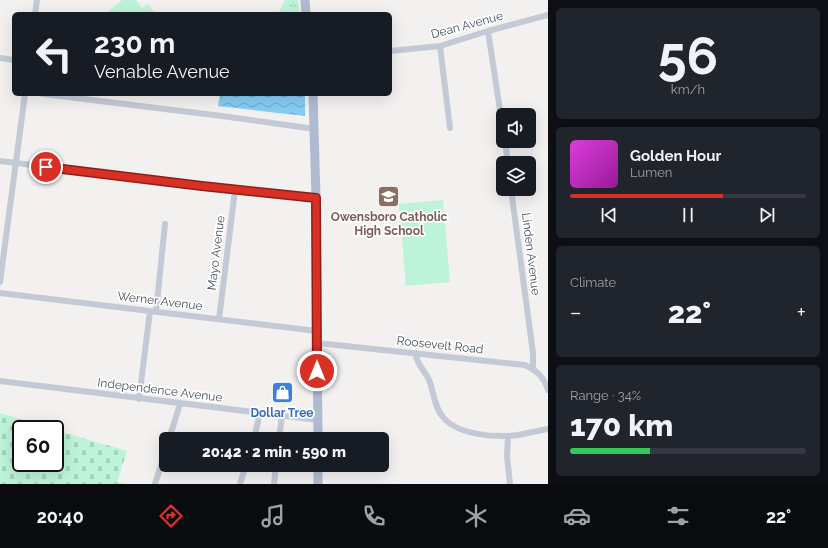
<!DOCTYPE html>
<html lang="en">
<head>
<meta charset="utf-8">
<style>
	body { margin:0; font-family:Raleway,sans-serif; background:#20242c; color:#f1f3f6; height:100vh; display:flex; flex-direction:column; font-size:15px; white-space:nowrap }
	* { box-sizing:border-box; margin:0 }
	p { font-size:13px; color:#9ea1a6 }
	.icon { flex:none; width:22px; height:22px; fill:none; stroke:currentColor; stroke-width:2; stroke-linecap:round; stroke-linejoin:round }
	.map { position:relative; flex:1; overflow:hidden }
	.details { display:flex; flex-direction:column; gap:8px; padding:8px; background:#0d0f14; width:280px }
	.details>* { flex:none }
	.banner { position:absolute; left:12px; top:12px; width:380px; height:84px; border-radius:6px; box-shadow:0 4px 16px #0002; background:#171b24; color:#f1f3f6; overflow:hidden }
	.fabs { position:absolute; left:496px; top:108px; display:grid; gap:8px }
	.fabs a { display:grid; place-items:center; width:40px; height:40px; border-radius:6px; background:#171b24; box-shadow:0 4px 16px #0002; font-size:20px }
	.speed { position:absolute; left:12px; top:420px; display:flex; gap:8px; font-size:20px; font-weight:700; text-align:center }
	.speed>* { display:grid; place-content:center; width:52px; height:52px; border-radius:50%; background:#171b24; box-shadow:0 4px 16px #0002; line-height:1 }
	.speed .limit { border:2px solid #111; border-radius:6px; background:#fff; color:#111 }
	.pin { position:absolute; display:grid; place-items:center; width:34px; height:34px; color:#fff; margin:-17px; border:2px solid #fff; border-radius:50%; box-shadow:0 1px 4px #0007 }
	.me { position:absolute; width:44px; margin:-22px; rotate:0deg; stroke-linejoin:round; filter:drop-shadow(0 0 3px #0008) }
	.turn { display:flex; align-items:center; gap:14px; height:84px; padding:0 16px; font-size:18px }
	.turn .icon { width:52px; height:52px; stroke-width:2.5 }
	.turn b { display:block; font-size:28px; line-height:34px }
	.big { font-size:30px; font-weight:800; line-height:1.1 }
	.details .widget { flex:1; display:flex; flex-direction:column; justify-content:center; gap:6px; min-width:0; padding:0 14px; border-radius:6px; background:#20242c }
	.details .dial { align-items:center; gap:0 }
	.dial b { font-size:52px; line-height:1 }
	.song { display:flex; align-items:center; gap:12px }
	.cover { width:48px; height:48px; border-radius:6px; background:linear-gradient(135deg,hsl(300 70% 55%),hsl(300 70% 35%)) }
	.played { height:4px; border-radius:2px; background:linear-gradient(90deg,#d93025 65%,#363941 65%) }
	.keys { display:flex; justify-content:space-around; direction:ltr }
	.heat { display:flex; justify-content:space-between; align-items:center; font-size:22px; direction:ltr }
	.charge { height:6px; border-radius:3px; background:linear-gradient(90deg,#34c759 34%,#363941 0) }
	.trip { position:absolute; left:159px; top:432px; width:230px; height:40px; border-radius:6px; background:#171b24; box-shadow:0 4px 16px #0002; font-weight:800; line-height:40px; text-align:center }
	.dock { display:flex; height:64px; justify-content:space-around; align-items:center; background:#090b0e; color:#9ea1a6 }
	.dock .icon { width:28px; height:28px }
	.dock .current { color:#d93025 }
	.dock b { font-size:18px; color:#f1f3f6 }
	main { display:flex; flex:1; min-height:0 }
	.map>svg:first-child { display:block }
</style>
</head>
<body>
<main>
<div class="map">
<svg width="548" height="484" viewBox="0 0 548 484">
	<defs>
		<pattern id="grass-tufts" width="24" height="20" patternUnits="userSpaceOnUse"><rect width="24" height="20" fill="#bcf3d9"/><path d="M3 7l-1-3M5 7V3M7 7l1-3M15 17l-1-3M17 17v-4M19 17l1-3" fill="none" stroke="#a3d2bd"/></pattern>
		<pattern id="cemetery-stones" width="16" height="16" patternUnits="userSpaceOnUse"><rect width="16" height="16" fill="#bcf3d9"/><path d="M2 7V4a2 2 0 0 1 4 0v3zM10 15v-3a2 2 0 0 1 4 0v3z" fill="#a3d2bd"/></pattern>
		<pattern id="water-waves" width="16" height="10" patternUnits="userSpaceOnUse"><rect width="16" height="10" fill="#85cdf4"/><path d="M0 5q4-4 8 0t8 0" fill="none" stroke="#6fa9c9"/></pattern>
	</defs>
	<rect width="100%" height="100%" fill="#f3f0f0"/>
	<path fill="url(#grass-tufts)" d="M285,0H298L300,14H278Z"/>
	<path fill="url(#cemetery-stones)" d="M0,413L52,429H21V463H55V430L127,451L117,482L125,484H0Z"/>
	<path fill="#bcf3d9" d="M122,0H136L142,8L148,4L156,14H105Z
		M443,200L450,282L406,286L399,204Z"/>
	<path fill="url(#water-waves)" d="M220,94H305V116L218,106Z"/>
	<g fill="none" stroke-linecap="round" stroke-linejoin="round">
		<path stroke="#c3cad6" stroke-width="6" d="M35,14L37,0
			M488,31L503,130
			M440,46L450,128
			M390,51L440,46L488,31L548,15
			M0,58L14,60
			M43,94L222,116L315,129
			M505,141L508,163
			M0,161L202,186L316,198
			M511,189L533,353V369
			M0,282L25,94
			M0,293L317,331
			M156,312L165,224
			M219,319L235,190
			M317,343L525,365C537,371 544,377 548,390
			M416,353C415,362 425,371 429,380C434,392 434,407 443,417C457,435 496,438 518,435C528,433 538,431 548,429
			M0,381L318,420
			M139,399L150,311
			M508,436L507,456L510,484
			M169,439L180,404
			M254,439L260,413
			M279,439L282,415
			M155,484L166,450
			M240,484L246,465
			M274,484L276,465"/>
		<path stroke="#aebbd1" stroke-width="9" d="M305,0L306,14
			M313,94L316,198L318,439
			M318,465V484"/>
	</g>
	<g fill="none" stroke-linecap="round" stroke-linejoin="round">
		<defs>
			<path id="route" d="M46,167L202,186L316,198L317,371"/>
		</defs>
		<use href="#route" stroke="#8d1f18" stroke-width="10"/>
		<use href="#route" stroke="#d93025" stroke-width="7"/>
	</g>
	<defs>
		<symbol id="school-square" viewBox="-11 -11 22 22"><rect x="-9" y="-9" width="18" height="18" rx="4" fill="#8d6e63" stroke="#fff"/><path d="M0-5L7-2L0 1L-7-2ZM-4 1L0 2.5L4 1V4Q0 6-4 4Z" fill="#fff"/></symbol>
		<symbol id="shop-square" viewBox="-11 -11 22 22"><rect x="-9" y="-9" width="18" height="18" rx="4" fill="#3f7fe0" stroke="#fff"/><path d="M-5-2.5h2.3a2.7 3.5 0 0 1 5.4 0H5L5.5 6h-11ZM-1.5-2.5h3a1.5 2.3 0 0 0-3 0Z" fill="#fff"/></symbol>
	</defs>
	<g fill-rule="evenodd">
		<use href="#school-square" x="376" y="184" width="25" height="25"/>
		<use href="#shop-square" x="270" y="380" width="25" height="25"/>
	</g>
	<g text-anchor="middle" stroke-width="3.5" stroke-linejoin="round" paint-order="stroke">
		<g font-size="12" fill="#46505f" stroke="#fff">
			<text transform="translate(467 25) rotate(-15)" y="4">Dean Avenue</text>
			<text transform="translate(216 253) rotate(-83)" y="4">Mayo Avenue</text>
			<text transform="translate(531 254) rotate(83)" y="4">Linden Avenue</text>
			<text transform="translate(160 301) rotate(7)" y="4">Werner Avenue</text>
			<text transform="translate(440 345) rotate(6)" y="4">Roosevelt Road</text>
			<text transform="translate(160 390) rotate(7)" y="4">Independence Avenue</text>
		</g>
		<g font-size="12" font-weight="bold" fill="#785e54" stroke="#fff">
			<text x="389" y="221">Owensboro Catholic<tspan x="389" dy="14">High School</tspan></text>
		</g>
		<g font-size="12" font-weight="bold" fill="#366cbe" stroke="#fff">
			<text x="282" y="417">Dollar Tree</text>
		</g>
	</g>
</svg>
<div class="fabs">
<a><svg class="icon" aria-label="sound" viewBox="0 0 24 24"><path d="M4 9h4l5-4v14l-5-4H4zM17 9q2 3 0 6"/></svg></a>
<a><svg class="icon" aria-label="layers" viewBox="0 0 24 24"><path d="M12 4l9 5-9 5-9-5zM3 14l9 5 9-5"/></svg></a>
</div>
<div class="speed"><div class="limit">60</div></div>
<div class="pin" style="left:46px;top:167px;background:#d93025"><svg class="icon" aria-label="arrive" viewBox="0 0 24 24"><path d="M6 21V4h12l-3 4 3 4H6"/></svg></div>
<svg class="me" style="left:317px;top:371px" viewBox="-20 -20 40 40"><circle r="17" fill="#d93025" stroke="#fff" stroke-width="3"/><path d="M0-11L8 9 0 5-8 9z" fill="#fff"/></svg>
<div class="trip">20:42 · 2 min · 590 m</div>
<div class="banner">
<div class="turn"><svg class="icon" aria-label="left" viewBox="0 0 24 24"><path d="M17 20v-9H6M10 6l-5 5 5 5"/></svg><div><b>230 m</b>Venable Avenue</div></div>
</div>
</div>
<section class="details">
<div class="widget dial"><b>56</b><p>km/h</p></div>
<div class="widget">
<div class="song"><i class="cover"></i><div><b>Golden Hour</b><p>Lumen</p></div></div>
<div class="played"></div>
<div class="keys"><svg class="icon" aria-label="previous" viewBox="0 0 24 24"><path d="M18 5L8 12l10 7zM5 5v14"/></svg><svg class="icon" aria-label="pause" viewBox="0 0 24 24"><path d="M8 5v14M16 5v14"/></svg><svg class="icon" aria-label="next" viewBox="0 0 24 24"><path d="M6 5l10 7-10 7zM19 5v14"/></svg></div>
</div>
<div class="widget"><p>Climate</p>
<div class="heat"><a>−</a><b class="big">22°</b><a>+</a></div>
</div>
<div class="widget"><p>Range · 34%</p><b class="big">170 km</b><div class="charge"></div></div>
</section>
</main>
<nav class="dock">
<b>20:40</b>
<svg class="icon current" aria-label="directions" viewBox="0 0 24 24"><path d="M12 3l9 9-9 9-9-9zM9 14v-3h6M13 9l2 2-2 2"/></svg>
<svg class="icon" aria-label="music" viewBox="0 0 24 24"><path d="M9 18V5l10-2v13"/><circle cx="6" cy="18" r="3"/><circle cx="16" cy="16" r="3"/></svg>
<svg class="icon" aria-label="phone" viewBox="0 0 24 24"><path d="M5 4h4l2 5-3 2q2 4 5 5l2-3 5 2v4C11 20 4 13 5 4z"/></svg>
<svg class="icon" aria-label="climate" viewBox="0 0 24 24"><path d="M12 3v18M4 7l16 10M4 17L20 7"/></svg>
<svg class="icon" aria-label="car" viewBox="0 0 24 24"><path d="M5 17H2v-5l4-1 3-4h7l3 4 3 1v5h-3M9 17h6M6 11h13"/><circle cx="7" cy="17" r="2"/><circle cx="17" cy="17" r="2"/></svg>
<svg class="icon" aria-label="filters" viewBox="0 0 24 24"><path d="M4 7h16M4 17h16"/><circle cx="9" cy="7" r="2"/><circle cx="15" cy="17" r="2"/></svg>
<b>22°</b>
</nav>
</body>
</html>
